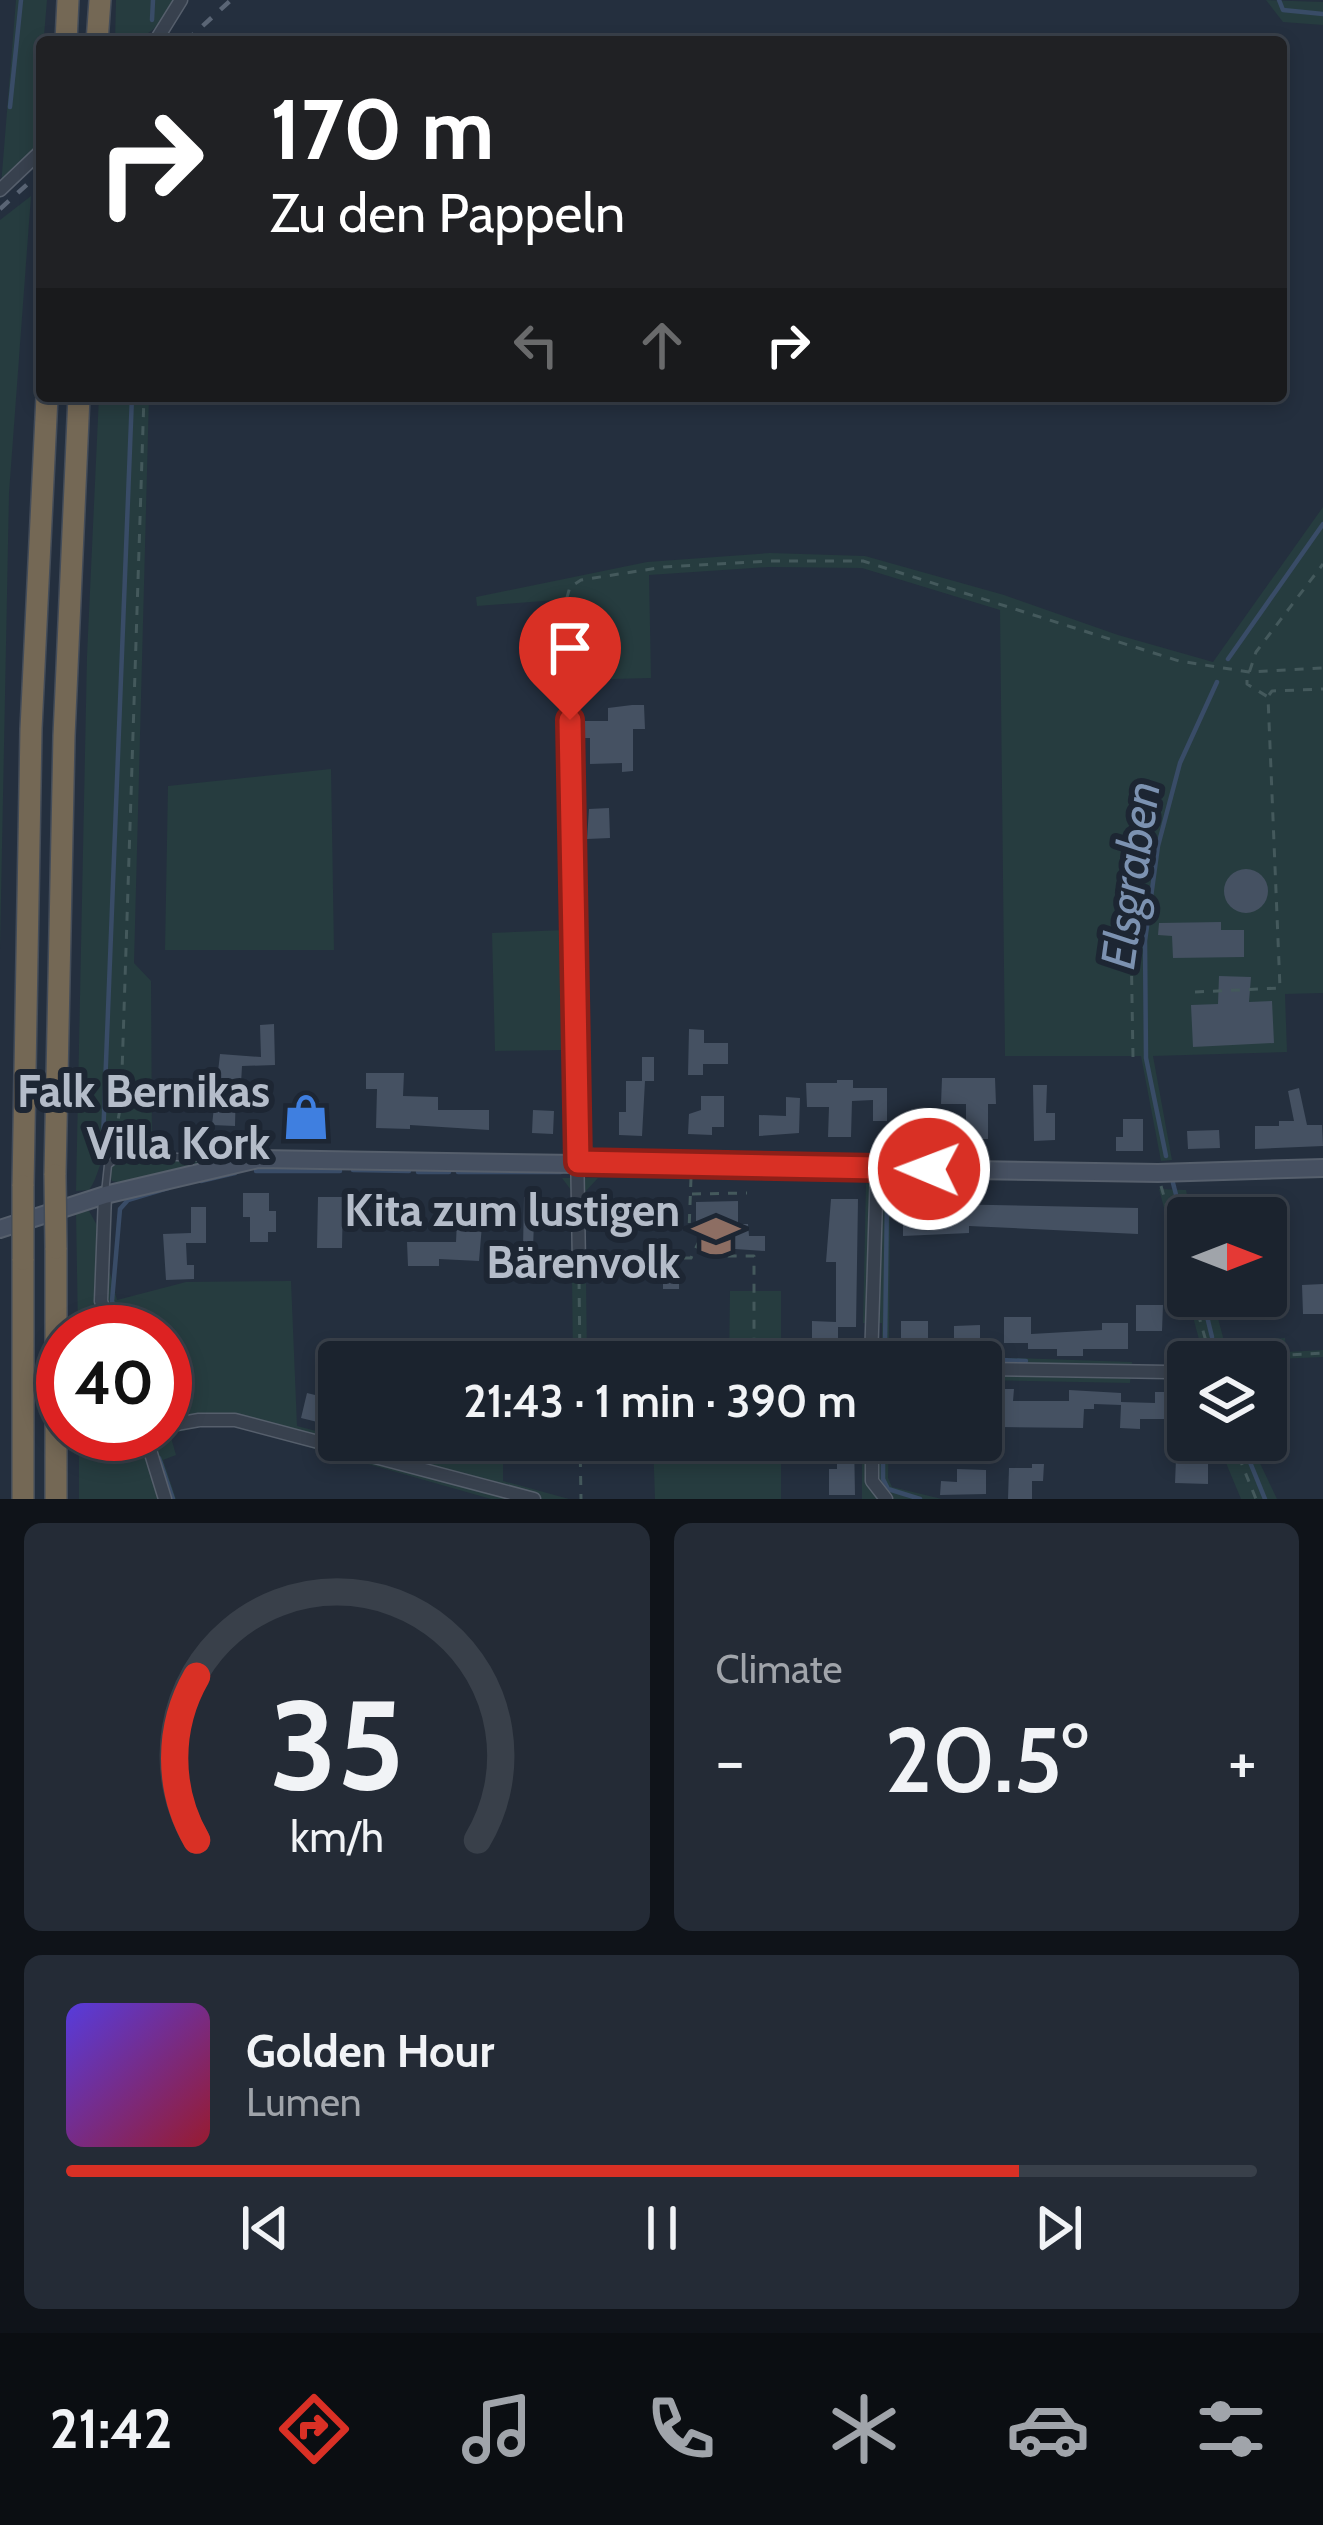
<!DOCTYPE html>
<html lang="en">
<head>
<meta charset="utf-8">
<style>
	body { margin:0; font-family:Cabin,sans-serif; background:#242b36; color:#f1f3f6; height:100vh; display:flex; flex-direction:column; font-size:45px; white-space:nowrap }
	* { box-sizing:border-box; margin:0 }
	p { font-size:39px; color:#a0a4aa }
	.icon { flex:none; width:66px; height:66px; fill:none; stroke:currentColor; stroke-width:2; stroke-linecap:round; stroke-linejoin:round }
	.map { position:relative; height:1499px; overflow:hidden }
	.details { display:flex; flex-direction:column; gap:24px; padding:24px; background:#0f1319; flex:1 }
	.details>* { flex:none }
	.hud { position:absolute; left:36px; top:36px; width:1251px; height:366px; border-radius:12px; box-shadow:0 6px 18px #0003,0 0 0 3px #39404a; background:#202124; color:#fff; overflow:hidden }
	.needle { width:78px; rotate:90deg }
	.controls { position:absolute; left:1167px; top:1197px; display:grid; gap:24px }
	.controls a { display:grid; place-items:center; width:120px; height:120px; border-radius:12px; background:#1b232e; box-shadow:0 6px 18px #0003,0 0 0 3px #39404a; font-size:60px }
	.speed { position:absolute; left:36px; top:1305px; display:flex; gap:24px; font-size:60px; font-weight:700; text-align:center }
	.speed>* { display:grid; place-content:center; width:156px; height:156px; border-radius:50%; background:#1b232e; box-shadow:0 6px 18px #0003,0 0 0 3px #39404a; line-height:1 }
	.speed .limit { border:18px solid #d22; background:#fff; color:#111 }
	.pin { position:absolute; display:grid; place-items:center; width:102px; height:102px; color:#fff; margin:-123px -51px; border-radius:50% 50% 50% 0; rotate:-45deg; box-shadow:0 0 12px #0007 }
	.pin .icon { rotate:45deg }
	.me { position:absolute; width:132px; margin:-66px; rotate:271deg; stroke-linejoin:round; filter:drop-shadow(0 0 9px #0008) }
	.turn { display:flex; align-items:center; gap:42px; height:252px; padding:0 36px; font-size:54px }
	.turn .icon { width:156px; height:156px; stroke-width:2.5 }
	.turn b { display:block; font-size:84px; line-height:102px }
	.lanes { display:flex; align-items:center; height:114px; padding:0 36px; background:#0003; justify-content:center; gap:60px; direction:ltr }
	.lanes .off { opacity:.35 }
	.big { font-size:90px; font-weight:600; line-height:1.1 }
	.details .tile { flex:1; display:flex; flex-direction:column; justify-content:center; gap:18px; min-width:0; padding:0 42px; border-radius:18px; background:#242b36 }
	.details .dial { align-items:center; gap:0 }
	.dial svg { height:312px; overflow:visible; fill:none; stroke:#39404a; stroke-width:7; stroke-linecap:round; text-anchor:middle }
	.dial text { fill:#f1f3f6; stroke:none }
	.song { display:flex; align-items:center; gap:36px }
	.cover { width:144px; height:144px; border-radius:18px; background:linear-gradient(135deg,hsl(250 70% 55%),hsl(350 70% 35%)) }
	.played { height:12px; border-radius:6px; background:linear-gradient(90deg,#d93025 80%,#39404a 80%) }
	.keys { display:flex; justify-content:space-around; direction:ltr }
	.heat { display:flex; justify-content:space-between; align-items:center; font-size:66px; direction:ltr }
	.details .tiles { flex:1; display:grid; gap:24px; grid-template-columns:1fr 1fr }
	.tile:last-child { grid-column:span 2 }
	.trip { position:absolute; left:318px; top:1341px; width:684px; height:120px; border-radius:12px; background:#1b232e; box-shadow:0 6px 18px #0003,0 0 0 3px #39404a; font-weight:600; line-height:120px; text-align:center }
	.dock { display:flex; height:192px; justify-content:space-around; align-items:center; background:#0b0e12; color:#a0a4aa }
	.dock .icon { width:84px; height:84px }
	.dock .current { color:#d93025 }
	.dock b { font-size:54px; color:#f1f3f6 }
	.map>svg:first-child { display:block }
</style>
</head>
<body>
<div class="map">
<svg width="1323" height="1499" viewBox="0 0 1323 1499">
	<rect width="100%" height="100%" fill="#242f3e"/>
	<path fill="#263c3f" d="M16,0H47L33,168L0,198Z
		M116,0H174C160,28 146,41 115,42Z
		M1266,0L1323,2V25L1283,22Z
		M31,196L9,493L0,949V220Z
		M99,396H149L134,963L151,981L152,1145L109,1149C98,1161 99,1177 89,1190L76,1191L87,656Z
		M1323,507V993L1285,994L1287,1052L1153,1056L1172,1160L1161,1161L1141,1056H1005L1000,610L862,568L769,567L649,575L651,678L575,680L585,1138L597,1151L562,1150L570,1140L568,1050L495,1051L492,933L565,930L556,600L477,606L476,597L647,562L770,553L865,556L1004,595L1118,635L1213,662Z
		M331,769L334,950H165L168,786Z
		M202,1159L203,1163L123,1183L112,1181L109,1174L113,1165L122,1161Z
		M562,1178H598L585,1192L587,1362H573L571,1190Z
		M866,1183L890,1194L889,1348L894,1354L1132,1362L1130,1383L981,1380V1362H882V1323H863Z
		M1159,1189L1186,1190L1192,1218H1188V1296H1212L1224,1341L1285,1338L1286,1352L1323,1350V1357L1205,1362Z
		M89,1211L98,1227L117,1300L186,1282L291,1281L297,1426L339,1437V1440L371,1445L372,1440H503V1481L569,1499H491L238,1427H199L170,1434L176,1455L163,1460L176,1499H79V1434H165V1332H78L76,1212Z
		M730,1291H781V1362H729Z
		M432,1343H502V1362H432Z
		M653,1440H781V1499H655Z
		M862,1440H889L888,1478L892,1487L942,1499H862Z
		M1222,1440H1249L1277,1499H1241L1221,1451Z"/>
	<g fill="none" stroke-linecap="round" stroke-linejoin="round">
		<path stroke="#394c67" stroke-width="4.5" d="M1279,0L1283,10L1323,14
			M152,20L153,0
			M10,107L21,0
			M1228,659L1323,524
			M103,1139L132,396
			M1166,1156L1146,1058L1145,941L1158,846L1180,763L1217,682
			M353,1170L409,1171
			M256,1171H340
			M418,1172H449
			M458,1172H561
			M201,1181L235,1173
			M1173,1183L1188,1241
			M887,1196L885,1347L896,1358L925,1359
			M1202,1296L1212,1337
			M121,1332L112,1301L120,1209L128,1200L168,1188
			M947,1359L974,1360
			M1001,1360L1026,1361
			M1241,1440L1265,1499
			M883,1454V1479L888,1489L920,1499
			M159,1458L173,1499"/>
	</g>
	<path fill="#455162" d="M632,705H644L645,729H633V771L622,772V763L590,764V738H582V721H608V708Z
		M609,808L610,838L587,839L589,809Z
		M1224 891a22 22 0 1 1 44 0a22 22 0 1 1-44 0Z
		M1221,922V930H1244V957L1173,958L1172,936L1158,935L1159,923Z
		M1219,976L1251,977L1249,1002L1272,1001L1274,1043L1193,1047L1191,1005L1218,1004Z
		M274,1024L275,1065L242,1066L241,1084H236L235,1126L212,1125L220,1054L261,1057L260,1025Z
		M689,1029L704,1030V1043H728V1064H703V1075H688Z
		M642,1057H654V1081H645L642,1136L619,1135V1112H626V1081H642Z
		M366,1073H404L403,1096L438,1097V1110H489V1130L410,1125V1129L376,1128L377,1089H366Z
		M942,1078H995L996,1104H988V1139H966V1104H941Z
		M837,1080H853V1088H887V1121H873V1100L852,1101L851,1137H828L829,1107H807L806,1083H837Z
		M1033,1085H1047L1046,1113H1055V1140L1034,1141Z
		M1299,1088L1307,1125H1322L1323,1146L1255,1149V1126H1279V1121H1294L1288,1091Z
		M701,1096H724V1127H712V1135L688,1134L689,1114L701,1110Z
		M786,1097L800,1098L799,1133L759,1136V1115L786,1116Z
		M293,1101L320,1102L319,1127H293Z
		M533,1110L554,1111L553,1134L532,1133Z
		M1123,1119H1143V1151H1116V1137H1123Z
		M1219,1130L1220,1148L1188,1149L1187,1131Z
		M243,1193H269V1211H276V1232H268V1242H250V1217H243Z
		M318,1197H343L342,1248H317Z
		M524,1197L550,1198V1221H534L533,1249L523,1248Z
		M387,1199H410V1221H387Z
		M831,1199H858L856,1327H838V1356H812V1321L836,1322V1262H826Z
		M458,1200L484,1201L479,1261L439,1259V1266H408L407,1242H456Z
		M616,1201H638L639,1223H616Z
		M738,1201V1224H748L749,1236H765V1251L721,1248V1226L696,1227V1202Z
		M939,1204L1138,1208V1234L969,1226V1233L903,1236V1213H939Z
		M191,1207H206V1243H186L187,1265H194V1279L166,1280L163,1234L191,1233Z
		M663,1252H679V1289H663Z
		M1323,1284V1314H1303L1302,1285Z
		M1136,1305H1163L1162,1331H1136Z
		M1004,1317H1031V1334L1102,1330V1323H1128V1349H1083V1356H1057V1349H1028V1343H1004Z
		M901,1321H928V1347H901Z
		M980,1325V1351L954,1352V1326Z
		M981,1389H1014L1013,1401H1069V1390L1121,1393V1402L1155,1403V1392H1185V1419H1140V1429L1120,1428L1121,1405L1094,1404V1409H1084L1083,1428L1000,1427V1414H981Z
		M307,1393L339,1401L334,1426L301,1418Z
		M837,1440H854L855,1495H829V1469H837Z
		M1176,1459L1208,1460V1484L1175,1483Z
		M1032,1464H1044L1043,1481H1032V1499H1008L1009,1468H1032Z
		M957,1469L986,1470V1494L940,1495L941,1481L957,1482Z"/>
	<g fill="none" stroke-linecap="round" stroke-linejoin="round">
		<defs>
			<path id="lane" d="M105,1193L108,1165L119,1156L236,1158"/>
			<path id="street" d="M155,42L181,0
				M0,190L42,150
				M570,720L579,1266
				M105,1195L101,1301L111,1332
				M871,1362L877,1168
				M981,1369L1168,1372
				M165,1426L199,1420H235L534,1499
				M145,1434L165,1499
				M872,1440V1481L886,1499"/>
			<path id="secondary" d="M0,1229L105,1195L258,1159L1158,1173L1323,1168"/>
			<path id="highway" d="M66,42L68,0
				M97,42L100,0
				M55,1175L64,736L79,396
				M23,1186L31,729L47,396
				M56,1248V1499
				M23,1259V1499"/>
		</defs>
		<use href="#lane" stroke="#565f6c" stroke-width="9"/>
		<use href="#street" stroke="#565f6c" stroke-width="15"/>
		<use href="#secondary" stroke="#565f6c" stroke-width="20"/>
		<use href="#highway" stroke="#434c59" stroke-width="24"/>
		<path stroke="#44595c" stroke-width="3" stroke-dasharray="9 9" stroke-linecap="butt" d="M1269,695L1272,691L1323,689
			M569,706L565,604L570,587L581,580L664,567L770,561H863L1179,661L1249,672L1323,668
			M1195,992L1280,988L1268,697L1247,684V679L1256,652L1323,564
			M1133,1057L1131,939L1144,868
			M107,1151V1139L117,1126L121,1103L144,396
			M691,1178L689,1231H713L724,1256H754V1362
			M1161,1186L1188,1279
			M692,1194L747,1193
			M684,1258H691L703,1233
			M579,1280L580,1362
			M1193,1296L1212,1362
			M1210,1354L1240,1345L1249,1357L1323,1353
			M580,1440L581,1499
			M1232,1440L1256,1499"/>
		<use href="#lane" stroke="#38414e" stroke-width="6"/>
		<use href="#street" stroke="#38414e" stroke-width="12"/>
		<use href="#secondary" stroke="#465061" stroke-width="16"/>
		<use href="#highway" stroke="#746855" stroke-width="21"/>
		<path stroke="#5a6575" stroke-width="4.5" stroke-dasharray="12 12" stroke-linecap="butt" d="M185,42L231,0
			M0,209L42,171"/>
		<defs>
			<path id="highway-bridge" d="M55,1175L56,1248
				M23,1259V1186"/>
		</defs>
		<use href="#highway-bridge" stroke="#434c59" stroke-width="24" stroke-linecap="butt"/>
		<use href="#highway-bridge" stroke="#746855" stroke-width="21"/>
	</g>
	<g fill="none" stroke-linecap="round" stroke-linejoin="round">
		<defs>
			<path id="route" d="M570,720L578,1162L929,1169"/>
		</defs>
		<use href="#route" stroke="#8d1f18" stroke-width="30"/>
		<use href="#route" stroke="#d93025" stroke-width="21"/>
	</g>
	<defs>
		<symbol id="shop-bare" viewBox="-9 -9 18 18"><path d="M-5-2.5h2.3a2.7 3.5 0 0 1 5.4 0H5L5.5 6h-11ZM-1.5-2.5h3a1.5 2.3 0 0 0-3 0Z" fill="#3f7fe0" stroke="#1d2633" stroke-width="2.5" paint-order="stroke"/></symbol>
		<symbol id="school-bare" viewBox="-9 -9 18 18"><path d="M0-5L7-2L0 1L-7-2ZM-4 1L0 2.5L4 1V4Q0 6-4 4Z" fill="#8d6e63" stroke="#1d2633" stroke-width="2.5" paint-order="stroke"/></symbol>
	</defs>
	<g fill-rule="evenodd">
		<use href="#shop-bare" x="273" y="1084" width="66" height="66"/>
		<use href="#school-bare" x="683" y="1203" width="66" height="66"/>
	</g>
	<g text-anchor="middle" stroke-width="12" stroke-linejoin="round" paint-order="stroke">
		<g font-size="45" font-weight="bold" fill="#b4bcc9" stroke="#1d2633" text-anchor="end">
			<text x="270" y="1107">Falk Bernikas<tspan x="270" dy="52">Villa Kork</tspan></text>
			<text x="680" y="1226">Kita zum lustigen<tspan x="680" dy="52">Bärenvolk</tspan></text>
		</g>
		<g font-size="48" font-style="italic" fill="#7c92b1" stroke="#1d2633">
			<text transform="translate(1130 875) rotate(-82)" y="17">Elsgraben</text>
		</g>
	</g>
</svg>
<div class="controls">
<a><svg class="needle" viewBox="-14 -14 28 28"><path d="M0-13l5 13h-10z" fill="#e53935"/><path d="M0 13l5-13h-10z" fill="#a0a4aa"/></svg></a>
<a><svg class="icon" aria-label="layers" viewBox="0 0 24 24"><path d="M12 4l9 5-9 5-9-5zM3 14l9 5 9-5"/></svg></a>
</div>
<div class="speed"><div class="limit">40</div></div>
<div class="pin" style="left:570px;top:720px;background:#d93025"><svg class="icon" aria-label="arrive" viewBox="0 0 24 24"><path d="M6 21V4h12l-3 4 3 4H6"/></svg></div>
<svg class="me" style="left:929px;top:1169px" viewBox="-20 -20 40 40"><circle r="17" fill="#d93025" stroke="#fff" stroke-width="3"/><path d="M0-11L8 9 0 5-8 9z" fill="#fff"/></svg>
<div class="trip">21:43 · 1 min · 390 m</div>
<div class="hud">
<div class="turn"><svg class="icon" aria-label="right" viewBox="0 0 24 24"><path d="M7 20v-9h11M14 6l5 5-5 5"/></svg><div><b>170 m</b>Zu den Pappeln</div></div>
<div class="lanes"><svg class="icon off" aria-label="left" viewBox="0 0 24 24"><path d="M17 20v-9H6M10 6l-5 5 5 5"/></svg><svg class="icon off" aria-label="ahead" viewBox="0 0 24 24"><path d="M12 20V5M6 11l6-6 6 6"/></svg><svg class="icon" aria-label="right" viewBox="0 0 24 24"><path d="M7 20v-9h11M14 6l5 5-5 5"/></svg></div>
</div>
</div>
<section class="details">
<div class="tiles">
<div class="tile dial"><svg viewBox="0 0 100 80">
<path d="M14 69A42 42 0 1 1 86 69"/>
<path d="M14 69A42 42 0 0 1 14 27" stroke="#d93025"/>
<text x="50" y="56" font-size="32" font-weight="700">35</text>
<text x="50" y="72" font-size="11">km/h</text>
</svg></div>
<div class="tile"><p>Climate</p>
<div class="heat"><a>−</a><b class="big">20.5°</b><a>+</a></div>
</div>
<div class="tile">
<div class="song"><i class="cover"></i><div><b>Golden Hour</b><p>Lumen</p></div></div>
<div class="played"></div>
<div class="keys"><svg class="icon" aria-label="previous" viewBox="0 0 24 24"><path d="M18 5L8 12l10 7zM5 5v14"/></svg><svg class="icon" aria-label="pause" viewBox="0 0 24 24"><path d="M8 5v14M16 5v14"/></svg><svg class="icon" aria-label="next" viewBox="0 0 24 24"><path d="M6 5l10 7-10 7zM19 5v14"/></svg></div>
</div>
</div>
</section>
<nav class="dock">
<b>21:42</b>
<svg class="icon current" aria-label="directions" viewBox="0 0 24 24"><path d="M12 3l9 9-9 9-9-9zM9 14v-3h6M13 9l2 2-2 2"/></svg>
<svg class="icon" aria-label="music" viewBox="0 0 24 24"><path d="M9 18V5l10-2v13"/><circle cx="6" cy="18" r="3"/><circle cx="16" cy="16" r="3"/></svg>
<svg class="icon" aria-label="phone" viewBox="0 0 24 24"><path d="M5 4h4l2 5-3 2q2 4 5 5l2-3 5 2v4C11 20 4 13 5 4z"/></svg>
<svg class="icon" aria-label="climate" viewBox="0 0 24 24"><path d="M12 3v18M4 7l16 10M4 17L20 7"/></svg>
<svg class="icon" aria-label="car" viewBox="0 0 24 24"><path d="M5 17H2v-5l4-1 3-4h7l3 4 3 1v5h-3M9 17h6M6 11h13"/><circle cx="7" cy="17" r="2"/><circle cx="17" cy="17" r="2"/></svg>
<svg class="icon" aria-label="filters" viewBox="0 0 24 24"><path d="M4 7h16M4 17h16"/><circle cx="9" cy="7" r="2"/><circle cx="15" cy="17" r="2"/></svg>
</nav>
</body>
</html>
